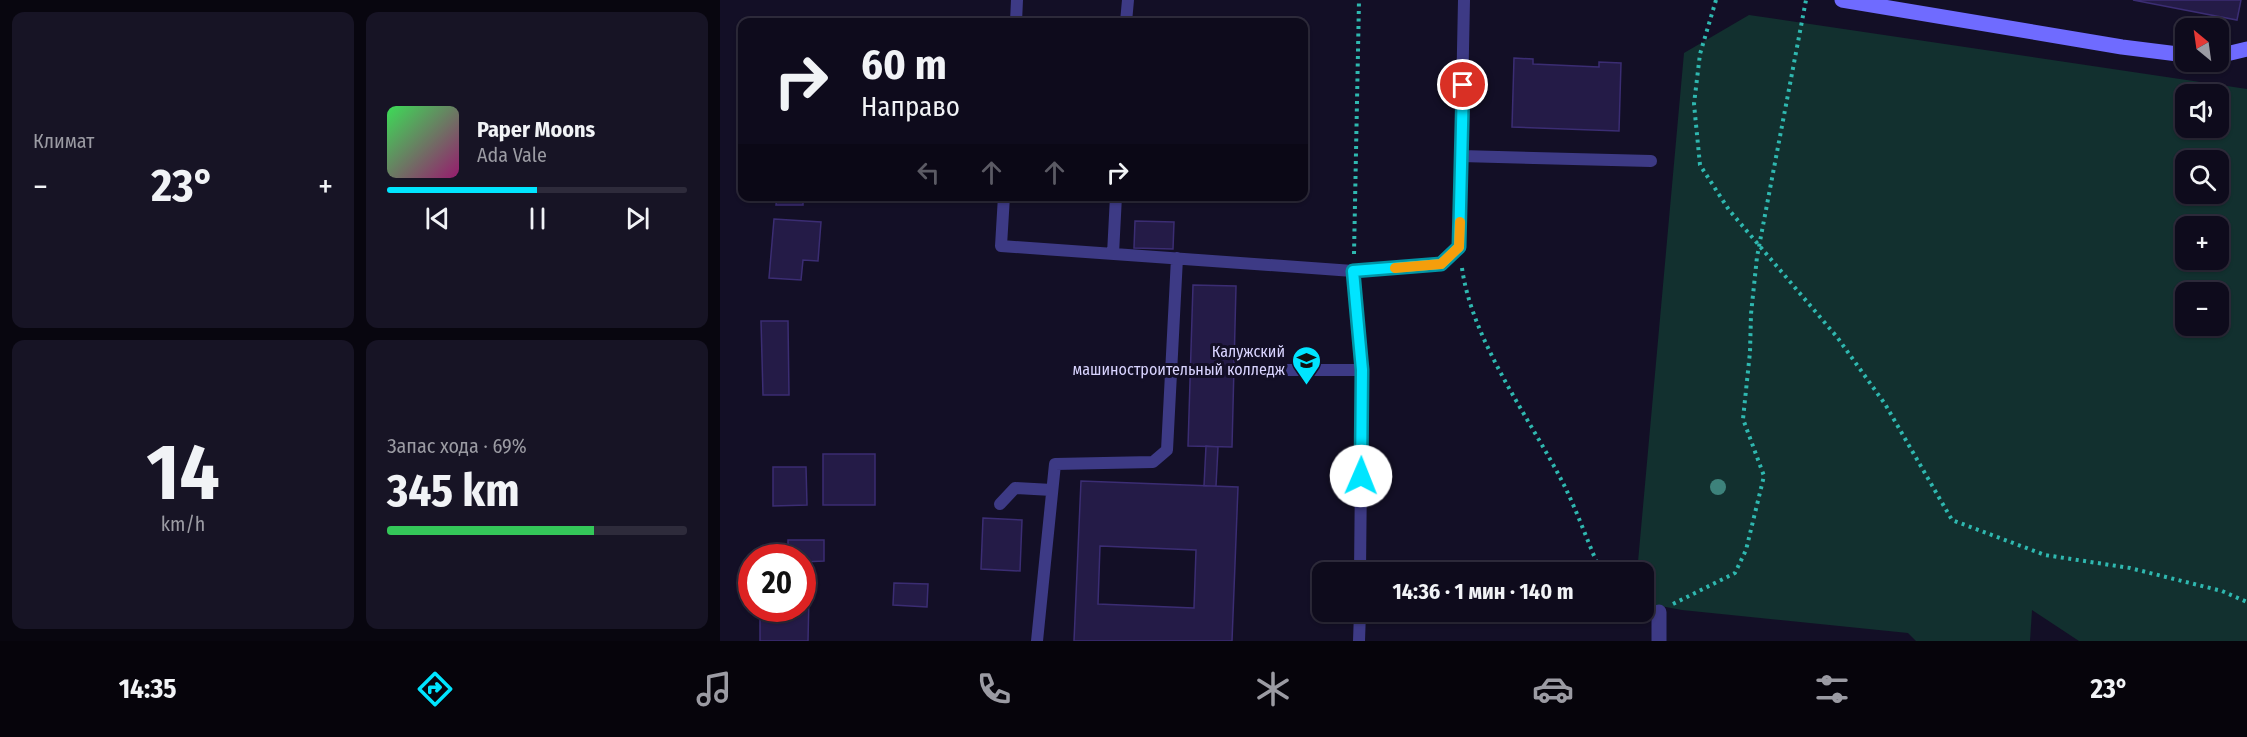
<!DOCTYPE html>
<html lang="ru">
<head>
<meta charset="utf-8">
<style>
	body { margin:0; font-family:"Fira Sans Condensed",sans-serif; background:#171425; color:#f1f3f6; height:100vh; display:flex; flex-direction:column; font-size:22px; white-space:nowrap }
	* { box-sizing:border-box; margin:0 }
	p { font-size:20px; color:#9b9ba3 }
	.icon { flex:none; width:33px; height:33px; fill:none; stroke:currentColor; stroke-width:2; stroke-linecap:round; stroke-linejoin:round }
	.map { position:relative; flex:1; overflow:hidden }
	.details { display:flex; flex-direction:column; gap:12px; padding:12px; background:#08060f; width:720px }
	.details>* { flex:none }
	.guide { position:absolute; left:18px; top:18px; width:570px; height:183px; border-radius:12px; box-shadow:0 2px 4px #0004,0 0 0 2px #2e2b3b; background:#0e0b1c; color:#f1f3f6; overflow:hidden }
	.needle { width:39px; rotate:331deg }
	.buttons { position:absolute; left:1455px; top:18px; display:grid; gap:12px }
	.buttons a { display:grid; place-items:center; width:54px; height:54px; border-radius:12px; background:#0e0b1c; box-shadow:0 2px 4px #0004,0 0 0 2px #2e2b3b; font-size:30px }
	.speed { position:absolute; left:18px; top:544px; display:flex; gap:12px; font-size:30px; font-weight:700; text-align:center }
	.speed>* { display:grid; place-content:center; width:78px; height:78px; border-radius:50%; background:#0e0b1c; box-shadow:0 2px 4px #0004,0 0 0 2px #2e2b3b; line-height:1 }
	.speed .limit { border:9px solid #d22; background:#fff; color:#111 }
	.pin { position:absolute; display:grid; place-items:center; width:51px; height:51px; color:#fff; margin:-26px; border:3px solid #fff; border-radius:50%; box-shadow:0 2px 6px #0007 }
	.me { position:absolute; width:66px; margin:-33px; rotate:1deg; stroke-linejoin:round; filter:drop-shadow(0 0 4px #0008) }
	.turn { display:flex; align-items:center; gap:21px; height:126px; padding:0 24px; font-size:27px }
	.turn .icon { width:78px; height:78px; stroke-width:2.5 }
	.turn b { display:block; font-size:42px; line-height:51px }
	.lanes { display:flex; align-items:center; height:57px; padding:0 24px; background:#0003; justify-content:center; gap:30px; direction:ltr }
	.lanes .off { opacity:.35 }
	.big { font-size:45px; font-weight:700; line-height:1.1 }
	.details .card { flex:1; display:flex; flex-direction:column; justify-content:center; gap:9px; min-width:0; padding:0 21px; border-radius:12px; background:#171425 }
	.details .dial { align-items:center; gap:0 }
	.dial b { font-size:78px; line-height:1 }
	.song { display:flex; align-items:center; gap:18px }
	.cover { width:72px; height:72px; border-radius:9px; background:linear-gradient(135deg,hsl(130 70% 55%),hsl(320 70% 35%)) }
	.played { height:6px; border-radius:3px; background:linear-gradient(90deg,#00e5ff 50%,#2e2b3b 50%) }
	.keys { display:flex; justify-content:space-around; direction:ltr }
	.heat { display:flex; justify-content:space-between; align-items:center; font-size:33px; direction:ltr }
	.charge { height:9px; border-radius:4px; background:linear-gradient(90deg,#34c759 69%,#2e2b3b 0) }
	.details .tiles { flex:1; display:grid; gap:12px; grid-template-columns:repeat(2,1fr) }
	.trip { position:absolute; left:592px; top:562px; width:342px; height:60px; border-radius:12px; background:#0e0b1c; box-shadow:0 2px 4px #0004,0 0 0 2px #2e2b3b; font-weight:700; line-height:60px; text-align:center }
	.tabs { display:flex; height:96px; justify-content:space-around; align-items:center; background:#06040b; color:#9b9ba3 }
	.tabs .icon { width:42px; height:42px }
	.tabs .on { color:#00e5ff }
	.tabs b { font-size:27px; color:#f1f3f6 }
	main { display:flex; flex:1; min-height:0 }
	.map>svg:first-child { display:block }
</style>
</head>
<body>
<main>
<section class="details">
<div class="tiles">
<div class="card"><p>Климат</p>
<div class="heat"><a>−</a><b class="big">23°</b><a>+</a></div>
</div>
<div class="card">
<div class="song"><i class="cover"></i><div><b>Paper Moons</b><p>Ada Vale</p></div></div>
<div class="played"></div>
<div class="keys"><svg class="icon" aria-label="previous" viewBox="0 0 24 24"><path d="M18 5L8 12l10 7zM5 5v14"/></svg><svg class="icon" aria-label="pause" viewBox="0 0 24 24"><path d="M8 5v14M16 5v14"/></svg><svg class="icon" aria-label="next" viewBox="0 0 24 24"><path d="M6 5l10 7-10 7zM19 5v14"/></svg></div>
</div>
<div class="card dial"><b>14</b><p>km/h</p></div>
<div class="card"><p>Запас хода · 69%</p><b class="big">345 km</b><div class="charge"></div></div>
</div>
</section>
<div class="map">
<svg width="1527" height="641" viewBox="0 0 1527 641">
	<rect width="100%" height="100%" fill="#130f26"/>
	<path fill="#12302f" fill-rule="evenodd" d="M1029,15L1527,89V641H1359L1312,610L1310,641H1196L1188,633L962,610L924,603V573H917L964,53ZM1466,94H1498V128H1466ZM1466,160H1498V194H1466ZM1466,226H1498V260H1466ZM1466,292H1498V326H1466Z"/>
	<path fill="#241b47" stroke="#3b2d73" stroke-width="1.5" fill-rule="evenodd" d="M1413,0H1521L1517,20Z
		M794,58L813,59V64L879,67V62L901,63L899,131L792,127Z
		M57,196H83V205H56Z
		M54,219L101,222L98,261L83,260L81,280L49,278Z
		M415,221L454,222L453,249L414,248Z
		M473,285L516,286L512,447L468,446Z
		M41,321H68L69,395H43Z
		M486,446L498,447L496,486H484Z
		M103,454H155V505H103Z
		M53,467H86L87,505L53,506Z
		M361,481L518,487L512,641H354ZM380,546L476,550L474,608L378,604Z
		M263,518L302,520L300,571L261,569Z
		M68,540H104V561L82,562V558H68Z
		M174,583L208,584L207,607L173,605Z
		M82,595H89L88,641H40V609H82Z"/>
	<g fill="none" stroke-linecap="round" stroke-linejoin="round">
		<path stroke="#2fb8b0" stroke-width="4" stroke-dasharray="3 4.5" stroke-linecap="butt" d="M996,0L980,54L974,104L980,165L1009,210L1117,337L1165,404L1232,520L1325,555L1410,568L1502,591L1527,602
			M634,254L639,0
			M742,268C752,341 809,417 843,483C856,509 866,537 877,563L884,573
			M953,604L1015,573L1026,550L1044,476L1023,419L1030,352L1031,314L1037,257L1086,0"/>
		<path stroke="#3d3a85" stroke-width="12" d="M296,22L297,0
			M406,22L408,0
			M741,156L931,161
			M284,196L281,246L633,271
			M393,254L396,196
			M558,370H642
			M280,504L295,488L332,490
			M640,573L642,370L633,271L721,264L739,247L744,0
			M317,641L335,464L433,462L447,450L457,258
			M639,641L640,612"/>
		<path stroke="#3d3a85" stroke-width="15" d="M939,641V612"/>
		<path stroke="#6f6bff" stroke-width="15" d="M1122,0L1402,47L1466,55
			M1498,56L1527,49"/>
	</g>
	<circle fill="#3d827b" cx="998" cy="487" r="8"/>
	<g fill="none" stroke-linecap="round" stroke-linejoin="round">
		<defs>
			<path id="route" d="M641,476L642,370L633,271L721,264L739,247L743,85"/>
		</defs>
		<use href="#route" stroke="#0095a6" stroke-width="15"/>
		<use href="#route" stroke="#00e5ff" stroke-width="10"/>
		<path stroke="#f59e0b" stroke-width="10" d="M675,268L721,264L739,247L740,222"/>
	</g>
	<defs>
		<symbol id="university-pin" viewBox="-11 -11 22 30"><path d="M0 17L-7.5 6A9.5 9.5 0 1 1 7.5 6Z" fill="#00e5ff" stroke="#130f26"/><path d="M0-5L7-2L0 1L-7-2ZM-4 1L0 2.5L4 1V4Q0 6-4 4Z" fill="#111"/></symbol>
	</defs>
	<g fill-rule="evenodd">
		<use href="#university-pin" x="570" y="344" width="33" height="45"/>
	</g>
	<g text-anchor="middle" stroke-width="6" stroke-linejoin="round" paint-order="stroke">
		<g font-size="16" fill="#d9d4ff" stroke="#130f26" text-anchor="end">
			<text x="565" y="357">Калужский<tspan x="565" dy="18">машиностроительный колледж</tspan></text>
		</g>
	</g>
</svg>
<div class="buttons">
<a><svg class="needle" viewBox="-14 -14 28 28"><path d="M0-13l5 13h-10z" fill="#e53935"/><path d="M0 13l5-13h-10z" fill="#9b9ba3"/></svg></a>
<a><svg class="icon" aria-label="sound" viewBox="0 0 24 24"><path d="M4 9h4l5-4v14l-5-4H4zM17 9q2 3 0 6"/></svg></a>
<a><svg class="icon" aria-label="search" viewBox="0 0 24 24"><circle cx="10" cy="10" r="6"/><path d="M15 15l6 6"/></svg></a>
<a>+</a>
<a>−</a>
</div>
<div class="speed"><div class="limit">20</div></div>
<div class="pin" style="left:743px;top:85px;background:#d93025"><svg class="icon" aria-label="arrive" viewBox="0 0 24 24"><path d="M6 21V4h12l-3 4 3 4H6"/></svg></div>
<svg class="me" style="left:641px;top:476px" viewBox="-20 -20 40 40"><circle r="19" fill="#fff"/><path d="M0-13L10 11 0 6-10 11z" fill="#00e5ff"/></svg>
<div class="trip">14:36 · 1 мин · 140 m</div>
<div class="guide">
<div class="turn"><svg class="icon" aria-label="right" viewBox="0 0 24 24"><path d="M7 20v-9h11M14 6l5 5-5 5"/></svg><div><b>60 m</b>Направо</div></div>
<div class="lanes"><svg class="icon off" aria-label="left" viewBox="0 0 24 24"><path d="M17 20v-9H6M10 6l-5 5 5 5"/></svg><svg class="icon off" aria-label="ahead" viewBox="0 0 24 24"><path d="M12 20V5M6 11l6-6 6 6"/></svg><svg class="icon off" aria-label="ahead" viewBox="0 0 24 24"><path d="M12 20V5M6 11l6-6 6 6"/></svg><svg class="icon" aria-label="right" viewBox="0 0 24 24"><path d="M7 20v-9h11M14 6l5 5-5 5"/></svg></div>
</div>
</div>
</main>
<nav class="tabs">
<b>14:35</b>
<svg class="icon on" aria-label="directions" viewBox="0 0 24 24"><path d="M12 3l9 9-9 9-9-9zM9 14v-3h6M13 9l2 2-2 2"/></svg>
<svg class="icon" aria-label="music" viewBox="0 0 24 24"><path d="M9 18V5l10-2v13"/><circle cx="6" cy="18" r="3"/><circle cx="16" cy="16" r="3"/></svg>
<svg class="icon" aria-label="phone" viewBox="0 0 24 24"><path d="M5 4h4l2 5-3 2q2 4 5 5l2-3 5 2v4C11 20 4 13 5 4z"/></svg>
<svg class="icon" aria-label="climate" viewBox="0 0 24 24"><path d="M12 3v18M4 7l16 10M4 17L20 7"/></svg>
<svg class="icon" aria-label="car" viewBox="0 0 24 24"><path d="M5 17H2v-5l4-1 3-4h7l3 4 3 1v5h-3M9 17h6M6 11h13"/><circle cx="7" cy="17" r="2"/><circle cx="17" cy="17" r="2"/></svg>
<svg class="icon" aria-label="filters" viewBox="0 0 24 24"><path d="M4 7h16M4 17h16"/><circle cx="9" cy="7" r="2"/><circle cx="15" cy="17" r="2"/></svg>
<b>23°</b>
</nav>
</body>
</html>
